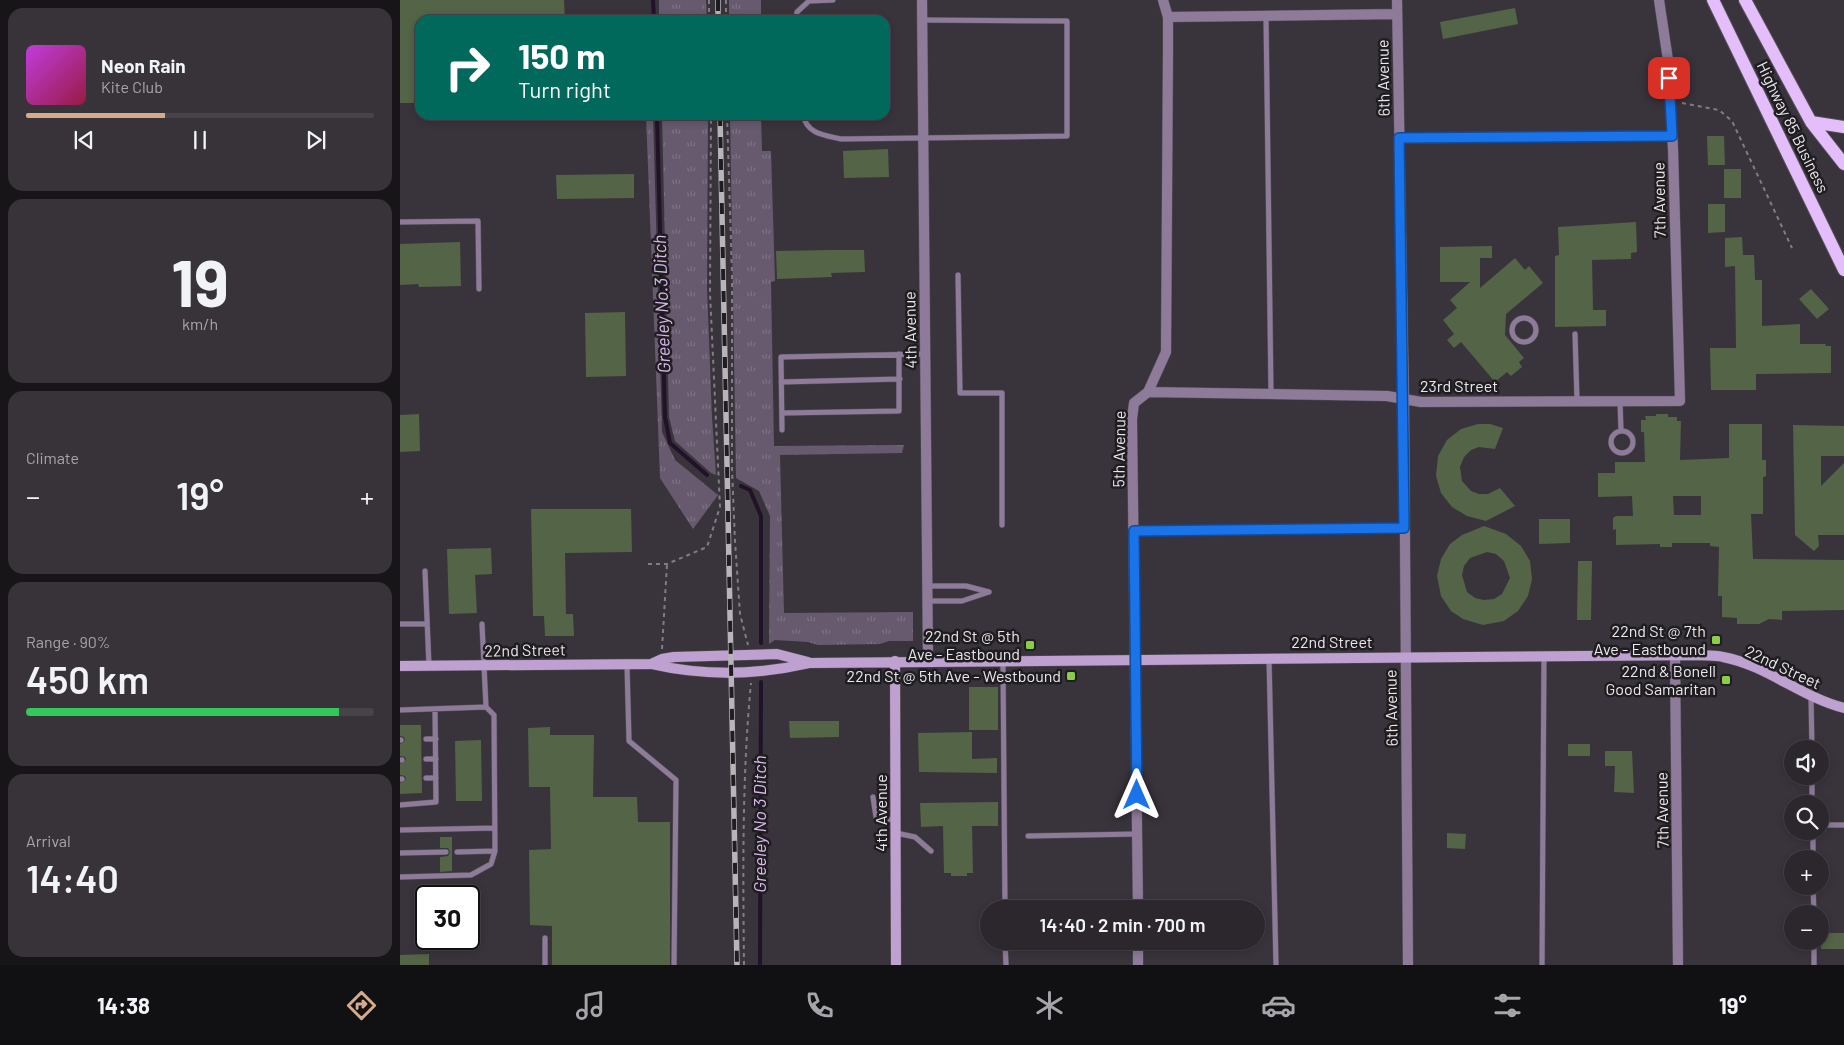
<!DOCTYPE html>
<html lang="en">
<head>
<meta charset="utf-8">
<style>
	body { margin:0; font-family:Barlow,sans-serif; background:#373339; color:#f1f3f6; height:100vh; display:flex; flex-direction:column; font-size:19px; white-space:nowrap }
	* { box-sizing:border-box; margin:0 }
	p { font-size:16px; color:#a6a5aa }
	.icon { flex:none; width:28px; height:28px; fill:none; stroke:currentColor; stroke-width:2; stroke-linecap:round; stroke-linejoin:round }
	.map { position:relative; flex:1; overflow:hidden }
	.details { display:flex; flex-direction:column; gap:8px; padding:8px; background:#181519; width:400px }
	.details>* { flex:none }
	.top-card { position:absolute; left:15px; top:15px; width:475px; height:105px; border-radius:15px; box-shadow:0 2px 8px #0003,0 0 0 1px #474449; background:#00695c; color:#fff; overflow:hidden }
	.fabs { position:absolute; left:1384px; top:740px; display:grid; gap:10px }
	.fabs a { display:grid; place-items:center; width:45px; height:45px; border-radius:50%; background:#2b272d; box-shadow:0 2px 8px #0003,0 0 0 1px #474449; font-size:25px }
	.speed { position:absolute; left:15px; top:885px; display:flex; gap:10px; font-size:25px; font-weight:700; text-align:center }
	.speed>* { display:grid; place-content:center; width:65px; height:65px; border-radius:50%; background:#2b272d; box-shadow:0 2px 8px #0003,0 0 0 1px #474449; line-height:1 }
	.speed .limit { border:2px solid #111; border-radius:8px; background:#fff; color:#111 }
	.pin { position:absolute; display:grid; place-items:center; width:42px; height:42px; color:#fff; margin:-21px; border-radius:10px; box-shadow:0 2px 8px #0006 }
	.me { position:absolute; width:55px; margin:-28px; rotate:0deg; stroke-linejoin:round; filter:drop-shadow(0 0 4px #0008) }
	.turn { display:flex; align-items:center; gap:18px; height:105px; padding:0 20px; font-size:22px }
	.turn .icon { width:65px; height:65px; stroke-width:2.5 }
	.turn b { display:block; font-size:35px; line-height:42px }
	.big { font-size:38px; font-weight:600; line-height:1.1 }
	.details .widget { flex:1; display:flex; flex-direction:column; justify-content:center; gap:8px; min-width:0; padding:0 18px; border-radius:15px; background:#373339 }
	.details .dial { align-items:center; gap:0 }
	.dial b { font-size:65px; line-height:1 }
	.song { display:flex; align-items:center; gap:15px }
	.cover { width:60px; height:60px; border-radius:8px; background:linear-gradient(135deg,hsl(290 70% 55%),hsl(340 70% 35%)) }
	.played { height:5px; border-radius:2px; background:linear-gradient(90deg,#d6ab8b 40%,#474449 40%) }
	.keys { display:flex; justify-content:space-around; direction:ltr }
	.heat { display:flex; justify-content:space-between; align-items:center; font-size:28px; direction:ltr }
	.charge { height:8px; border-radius:4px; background:linear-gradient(90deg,#34c759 90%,#474449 0) }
	.trip { position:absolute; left:580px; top:900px; width:285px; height:50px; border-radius:25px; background:#2b272d; box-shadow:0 2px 8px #0003,0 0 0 1px #474449; font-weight:600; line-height:50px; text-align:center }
	.menu { display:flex; height:80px; justify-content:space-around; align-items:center; background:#111012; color:#a6a5aa }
	.menu .icon { width:35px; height:35px }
	.menu .active { color:#d6ab8b }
	.menu b { font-size:22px; color:#f1f3f6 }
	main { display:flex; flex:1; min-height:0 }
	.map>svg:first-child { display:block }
</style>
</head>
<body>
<main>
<section class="details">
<div class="widget">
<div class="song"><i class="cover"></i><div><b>Neon Rain</b><p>Kite Club</p></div></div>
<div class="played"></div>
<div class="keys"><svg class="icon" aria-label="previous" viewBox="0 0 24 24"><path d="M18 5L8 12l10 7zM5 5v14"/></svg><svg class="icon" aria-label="pause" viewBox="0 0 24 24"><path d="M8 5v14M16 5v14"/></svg><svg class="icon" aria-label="next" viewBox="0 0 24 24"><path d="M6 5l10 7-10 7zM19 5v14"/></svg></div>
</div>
<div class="widget dial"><b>19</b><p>km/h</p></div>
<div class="widget"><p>Climate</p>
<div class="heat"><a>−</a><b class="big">19°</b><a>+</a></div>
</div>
<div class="widget"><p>Range · 90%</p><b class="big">450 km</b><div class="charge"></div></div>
<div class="widget"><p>Arrival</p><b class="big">14:40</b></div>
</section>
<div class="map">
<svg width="1444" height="965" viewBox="0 0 1444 965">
	<defs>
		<pattern id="grass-tufts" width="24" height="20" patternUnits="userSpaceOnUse" patternTransform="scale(1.25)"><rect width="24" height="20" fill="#675a6f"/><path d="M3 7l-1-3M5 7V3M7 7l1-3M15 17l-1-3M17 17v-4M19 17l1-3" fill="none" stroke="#7d7284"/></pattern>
	</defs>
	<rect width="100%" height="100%" fill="#39343c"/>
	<path fill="url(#grass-tufts)" d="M259,0H306L307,20H259Z
		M329,0H361V20H329Z
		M246,115H253L262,432L275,460L318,495L293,529L260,478Z
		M262,115H308L307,289L312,418L316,475L311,473L275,441L269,417Z
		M330,115H361L362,151H371L375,281L371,282L374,446L504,445L502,453L380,455L384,613L513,612V641H489L480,644L418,645L408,642L375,640L369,644L370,516L359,491L336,478Z"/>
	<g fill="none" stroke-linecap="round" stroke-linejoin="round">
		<path stroke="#211229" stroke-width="4" d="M253,0L254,20
			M257,115L265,417L270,443L307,475
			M341,486L350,490L361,516V643
			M360,965L361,682"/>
	</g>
	<path fill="#536447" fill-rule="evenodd" d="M0,0H164L165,20H20V103H0Z
		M1115,8L1118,24L1043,39L1040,22Z
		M1307,136H1324L1325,165H1308Z
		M488,149L489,177L444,178L443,151Z
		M1324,169H1341V198H1324Z
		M234,174V198L157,199L156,175Z
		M1308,204H1325V232L1308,233Z
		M1236,222L1237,252L1231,253V259L1192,260L1193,310H1206V326L1155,327V256L1159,255L1158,227Z
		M1342,237L1343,255H1354L1355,280H1362V326L1400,324V344H1426L1425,346H1431V373L1356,374V390H1311L1310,348H1336L1335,266L1325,267V238Z
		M60,242L61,286L19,287L18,284L0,285V244Z
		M1092,246V258H1080V288L1115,258L1125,270L1129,266L1143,283L1106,314L1105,335L1124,358L1119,362L1122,367L1111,376L1107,372L1095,382L1061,342L1054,348L1047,340L1054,334L1043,320L1057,308L1050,300L1070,282H1040V247Z
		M431,250H464L465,272L431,273L432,277L377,279L376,251Z
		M1411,289L1429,309L1417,319L1399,299Z
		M225,312L226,376L186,377L185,313Z
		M19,414L20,451L0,452V415Z
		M1256,414H1268V417H1277V421H1281L1280,460L1329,458V424H1362V460H1366V476L1363,477V514H1351L1353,559L1444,560V610L1382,611V620L1369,619L1359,624H1337V618L1322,617V596H1318L1319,547L1310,546V543H1272V547H1260V544L1216,545V529L1213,530V518L1216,516H1233L1232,496L1198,497V473H1215V462H1245L1244,432H1241V420H1246L1245,416H1256ZM1273,496H1301V515H1274Z
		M1078,424H1090L1103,428L1095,449L1079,447L1071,450L1064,457L1060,467L1062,481L1071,491L1079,494H1088L1100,488L1115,506L1086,521L1067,516L1052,507L1041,493L1036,476L1038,456L1047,440L1061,429Z
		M1393,425L1444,426V456H1421V486L1444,463V535H1418L1419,546L1414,551L1395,535Z
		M131,509H231L232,552L165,553L166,614H173L174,636H145L144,616H133Z
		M1139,519H1170V543L1139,544Z
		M1084,526L1106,534L1121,546L1130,561L1132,579L1128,596L1118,611L1104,621L1083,625L1063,619L1051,611L1041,596L1037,576L1041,559L1050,544L1062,535ZM1087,552L1096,554L1104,561L1110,578L1102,594L1094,599L1084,600L1075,598L1067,592L1062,575L1064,566L1070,558Z
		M91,548L92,574L75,575L77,613L49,614L47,549Z
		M1178,561H1192L1191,620H1177Z
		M569,687H598V730H569Z
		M389,721H439V737L390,738Z
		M0,725H21L22,793L0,794V783L6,779L5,776L0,775V764L6,760L5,757L0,756V744L5,740L4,737L0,736Z
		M150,727V735H194L193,797H237L238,822H270V965H152V926L130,925L129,850L151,849L150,787H129L128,728Z
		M572,732V759L597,758V773L519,772L518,733Z
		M81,740L82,801H56L55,741Z
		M1168,744H1190V756H1168Z
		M1205,751H1232L1234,793L1214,792L1215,766H1205Z
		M598,802V826H572L573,873H567V876H551V873H544L543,826L521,827L520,803Z
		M1047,833L1066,834L1065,849L1047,848Z
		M40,837H52V871L40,872V857L48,856L50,852L48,848H40Z
		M1422,933H1444V949H1421Z
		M29,954V965H0V955Z"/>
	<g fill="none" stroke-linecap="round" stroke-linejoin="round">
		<defs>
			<path id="lane" d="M866,16L871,393
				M396,20L397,12L409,1L433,0
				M403,115C407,134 424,135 441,139L667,136V21L522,20
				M0,222L78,221L79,289
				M558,275L560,393H602V525
				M1112 330a12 12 0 1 1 24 0a12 12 0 1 1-24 0Z
				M1175,334L1177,400
				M381,382L500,379
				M1220,401L1221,431
				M382,413L499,411V354
				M382,430L381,357L525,354
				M1211 442a11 11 0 1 1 22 0a11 11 0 1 1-22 0Z
				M734,531L1004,528
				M25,571L29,666
				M527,586H566L589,592
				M528,601H562L589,592
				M0,624H27
				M869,658L876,965
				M603,662L605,909
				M227,665L229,741L276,780L274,965
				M1411,698L1412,749
				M0,710L86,707
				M26,739H36
				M0,740H1
				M26,759H36
				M0,760H2
				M1412,776V804
				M26,778H36
				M0,779H2
				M473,797L476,817L481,820L495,819
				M0,805L36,802L35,709
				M1420,825H1444
				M0,830L95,828
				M1413,831V859
				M496,833L515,837L531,851
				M628,836L737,834
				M57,852L95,851
				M0,853L46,852
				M0,877L71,875L91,864L95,851L94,715L86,707L82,624
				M1413,886L1414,914
				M145,938V965
				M605,941L606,965
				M1414,941V965
				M1142,965L1144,656"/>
			<path id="street" d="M522,0L528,661
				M997,0L1004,400L1008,965
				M768,17L997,14
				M999,138L1272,136
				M748,392L987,396L1021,402L1280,401L1273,149L1268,60L1259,0
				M1275,655L1278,965
				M738,909L732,419L734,403L748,392L766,352L768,50V17L763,0
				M738,941V965"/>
			<path id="secondary" d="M495,661L496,965
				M251,664L262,659L274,657L377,654L408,662
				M0,666L251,664C303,676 358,675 410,663L1300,655C1307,656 1315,655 1323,657C1366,665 1401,697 1444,708"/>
			<path id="primary" d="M1313,0L1444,270
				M1345,0L1411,122L1444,164
				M1411,122L1444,127"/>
		</defs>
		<use href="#lane" stroke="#555158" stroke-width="6"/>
		<use href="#street" stroke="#555158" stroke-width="11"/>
		<use href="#secondary" stroke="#555158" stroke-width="11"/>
		<use href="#primary" stroke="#555158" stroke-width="14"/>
		<path stroke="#827d84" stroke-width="2" stroke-dasharray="4 4" stroke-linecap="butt" d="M309,0V20
			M326,20V0
			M1282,103L1319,110L1332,121L1392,248
			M327,115L332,274V469L335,541L340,614L348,645
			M248,564H267L307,547L320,507L310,293L311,115
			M262,649L267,564
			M344,965C343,871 342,776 351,683"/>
		<use href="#lane" stroke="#8d7b99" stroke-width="5"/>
		<use href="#street" stroke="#8d7b99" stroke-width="10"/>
		<use href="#secondary" stroke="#bea1d0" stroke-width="10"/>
		<use href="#primary" stroke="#e4befb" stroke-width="12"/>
		<defs>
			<path id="rail" d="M318,0V20
				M320,115L337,965"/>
		</defs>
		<use href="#rail" stroke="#b8b4ba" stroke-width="5.5"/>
		<use href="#rail" stroke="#1f1d20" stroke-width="4" stroke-dasharray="11" stroke-linecap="butt"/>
	</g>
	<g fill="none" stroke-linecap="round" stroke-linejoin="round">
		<defs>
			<path id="route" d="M737,795L734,531L1004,528L999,138L1272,136L1269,78"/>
		</defs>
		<use href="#route" stroke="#114b97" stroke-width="12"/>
		<use href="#route" stroke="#1a73e8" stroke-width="9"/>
	</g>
	<g fill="#8ace48" stroke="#1f1d20" stroke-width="2">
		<rect x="1311" y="635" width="10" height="10" rx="2.5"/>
		<rect x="625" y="640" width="10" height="10" rx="2.5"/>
		<rect x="666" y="671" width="10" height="10" rx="2.5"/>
		<rect x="1321" y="675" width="10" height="10" rx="2.5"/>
	</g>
	<g text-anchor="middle" stroke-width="5" stroke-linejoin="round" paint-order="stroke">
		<g font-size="16" fill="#eae7ec" stroke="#1f1d20">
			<text transform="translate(983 78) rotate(-91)" y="6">6th Avenue</text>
			<text transform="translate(1393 127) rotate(64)" y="6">Highway 85 Business</text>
			<text transform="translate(1259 200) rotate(-91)" y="6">7th Avenue</text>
			<text transform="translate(510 330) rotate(-91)" y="6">4th Avenue</text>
			<text x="1059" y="392">23rd Street</text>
			<text transform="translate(719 449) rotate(-89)" y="6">5th Avenue</text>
			<text x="932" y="648">22nd Street</text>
			<text transform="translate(125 650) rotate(-1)" y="6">22nd Street</text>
			<text transform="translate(1383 667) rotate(25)" y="6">22nd Street</text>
			<text transform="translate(991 708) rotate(-91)" y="6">6th Avenue</text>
			<text transform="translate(1262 810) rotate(-91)" y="6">7th Avenue</text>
			<text transform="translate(481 813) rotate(-90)" y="6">4th Avenue</text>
		</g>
		<g font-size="16" fill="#eae7ec" stroke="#1f1d20" text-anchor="end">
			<text x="1306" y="637">22nd St @ 7th<tspan x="1306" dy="18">Ave - Eastbound</tspan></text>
			<text x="620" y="642">22nd St @ 5th<tspan x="620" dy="18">Ave - Eastbound</tspan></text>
			<text x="1316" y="677">22nd &amp; Bonell<tspan x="1316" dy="18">Good Samaritan</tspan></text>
			<text x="661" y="682">22nd St @ 5th Ave - Westbound</text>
		</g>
		<g font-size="18" font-style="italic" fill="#dabaee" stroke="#1f1d20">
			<text transform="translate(262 304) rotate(-92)" y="6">Greeley No.3 Ditch</text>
			<text transform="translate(360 824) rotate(-90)" y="6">Greeley No 3 Ditch</text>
		</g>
	</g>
</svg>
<div class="fabs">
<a><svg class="icon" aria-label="sound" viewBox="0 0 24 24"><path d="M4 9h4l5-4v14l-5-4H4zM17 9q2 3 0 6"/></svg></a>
<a><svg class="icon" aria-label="search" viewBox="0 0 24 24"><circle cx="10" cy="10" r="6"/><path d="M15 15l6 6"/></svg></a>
<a>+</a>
<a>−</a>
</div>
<div class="speed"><div class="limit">30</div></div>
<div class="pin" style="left:1269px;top:78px;background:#d93025"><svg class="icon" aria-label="arrive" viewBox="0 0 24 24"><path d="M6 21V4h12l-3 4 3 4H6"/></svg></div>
<svg class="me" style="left:737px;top:795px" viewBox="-20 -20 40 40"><path d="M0-17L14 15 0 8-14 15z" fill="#1a73e8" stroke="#fff" stroke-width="4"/></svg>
<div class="trip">14:40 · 2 min · 700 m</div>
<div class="top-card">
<div class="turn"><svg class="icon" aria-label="right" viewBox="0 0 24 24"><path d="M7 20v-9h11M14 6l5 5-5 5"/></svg><div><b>150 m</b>Turn right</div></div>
</div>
</div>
</main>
<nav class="menu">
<b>14:38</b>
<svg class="icon active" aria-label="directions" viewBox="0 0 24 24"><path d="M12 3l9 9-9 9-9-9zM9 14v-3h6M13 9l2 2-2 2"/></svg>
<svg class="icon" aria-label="music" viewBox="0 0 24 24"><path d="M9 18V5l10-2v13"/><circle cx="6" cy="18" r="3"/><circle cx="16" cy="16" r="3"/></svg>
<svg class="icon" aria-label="phone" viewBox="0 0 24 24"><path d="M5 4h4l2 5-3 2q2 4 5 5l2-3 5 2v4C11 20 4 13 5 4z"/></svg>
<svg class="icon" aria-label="climate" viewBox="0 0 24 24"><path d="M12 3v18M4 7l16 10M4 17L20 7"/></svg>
<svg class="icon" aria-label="car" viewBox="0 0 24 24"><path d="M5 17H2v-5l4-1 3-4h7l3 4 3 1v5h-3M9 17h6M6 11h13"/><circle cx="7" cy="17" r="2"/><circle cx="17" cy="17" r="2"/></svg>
<svg class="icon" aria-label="filters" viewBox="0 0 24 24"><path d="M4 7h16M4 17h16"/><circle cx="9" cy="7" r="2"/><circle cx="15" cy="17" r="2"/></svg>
<b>19°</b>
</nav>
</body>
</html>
